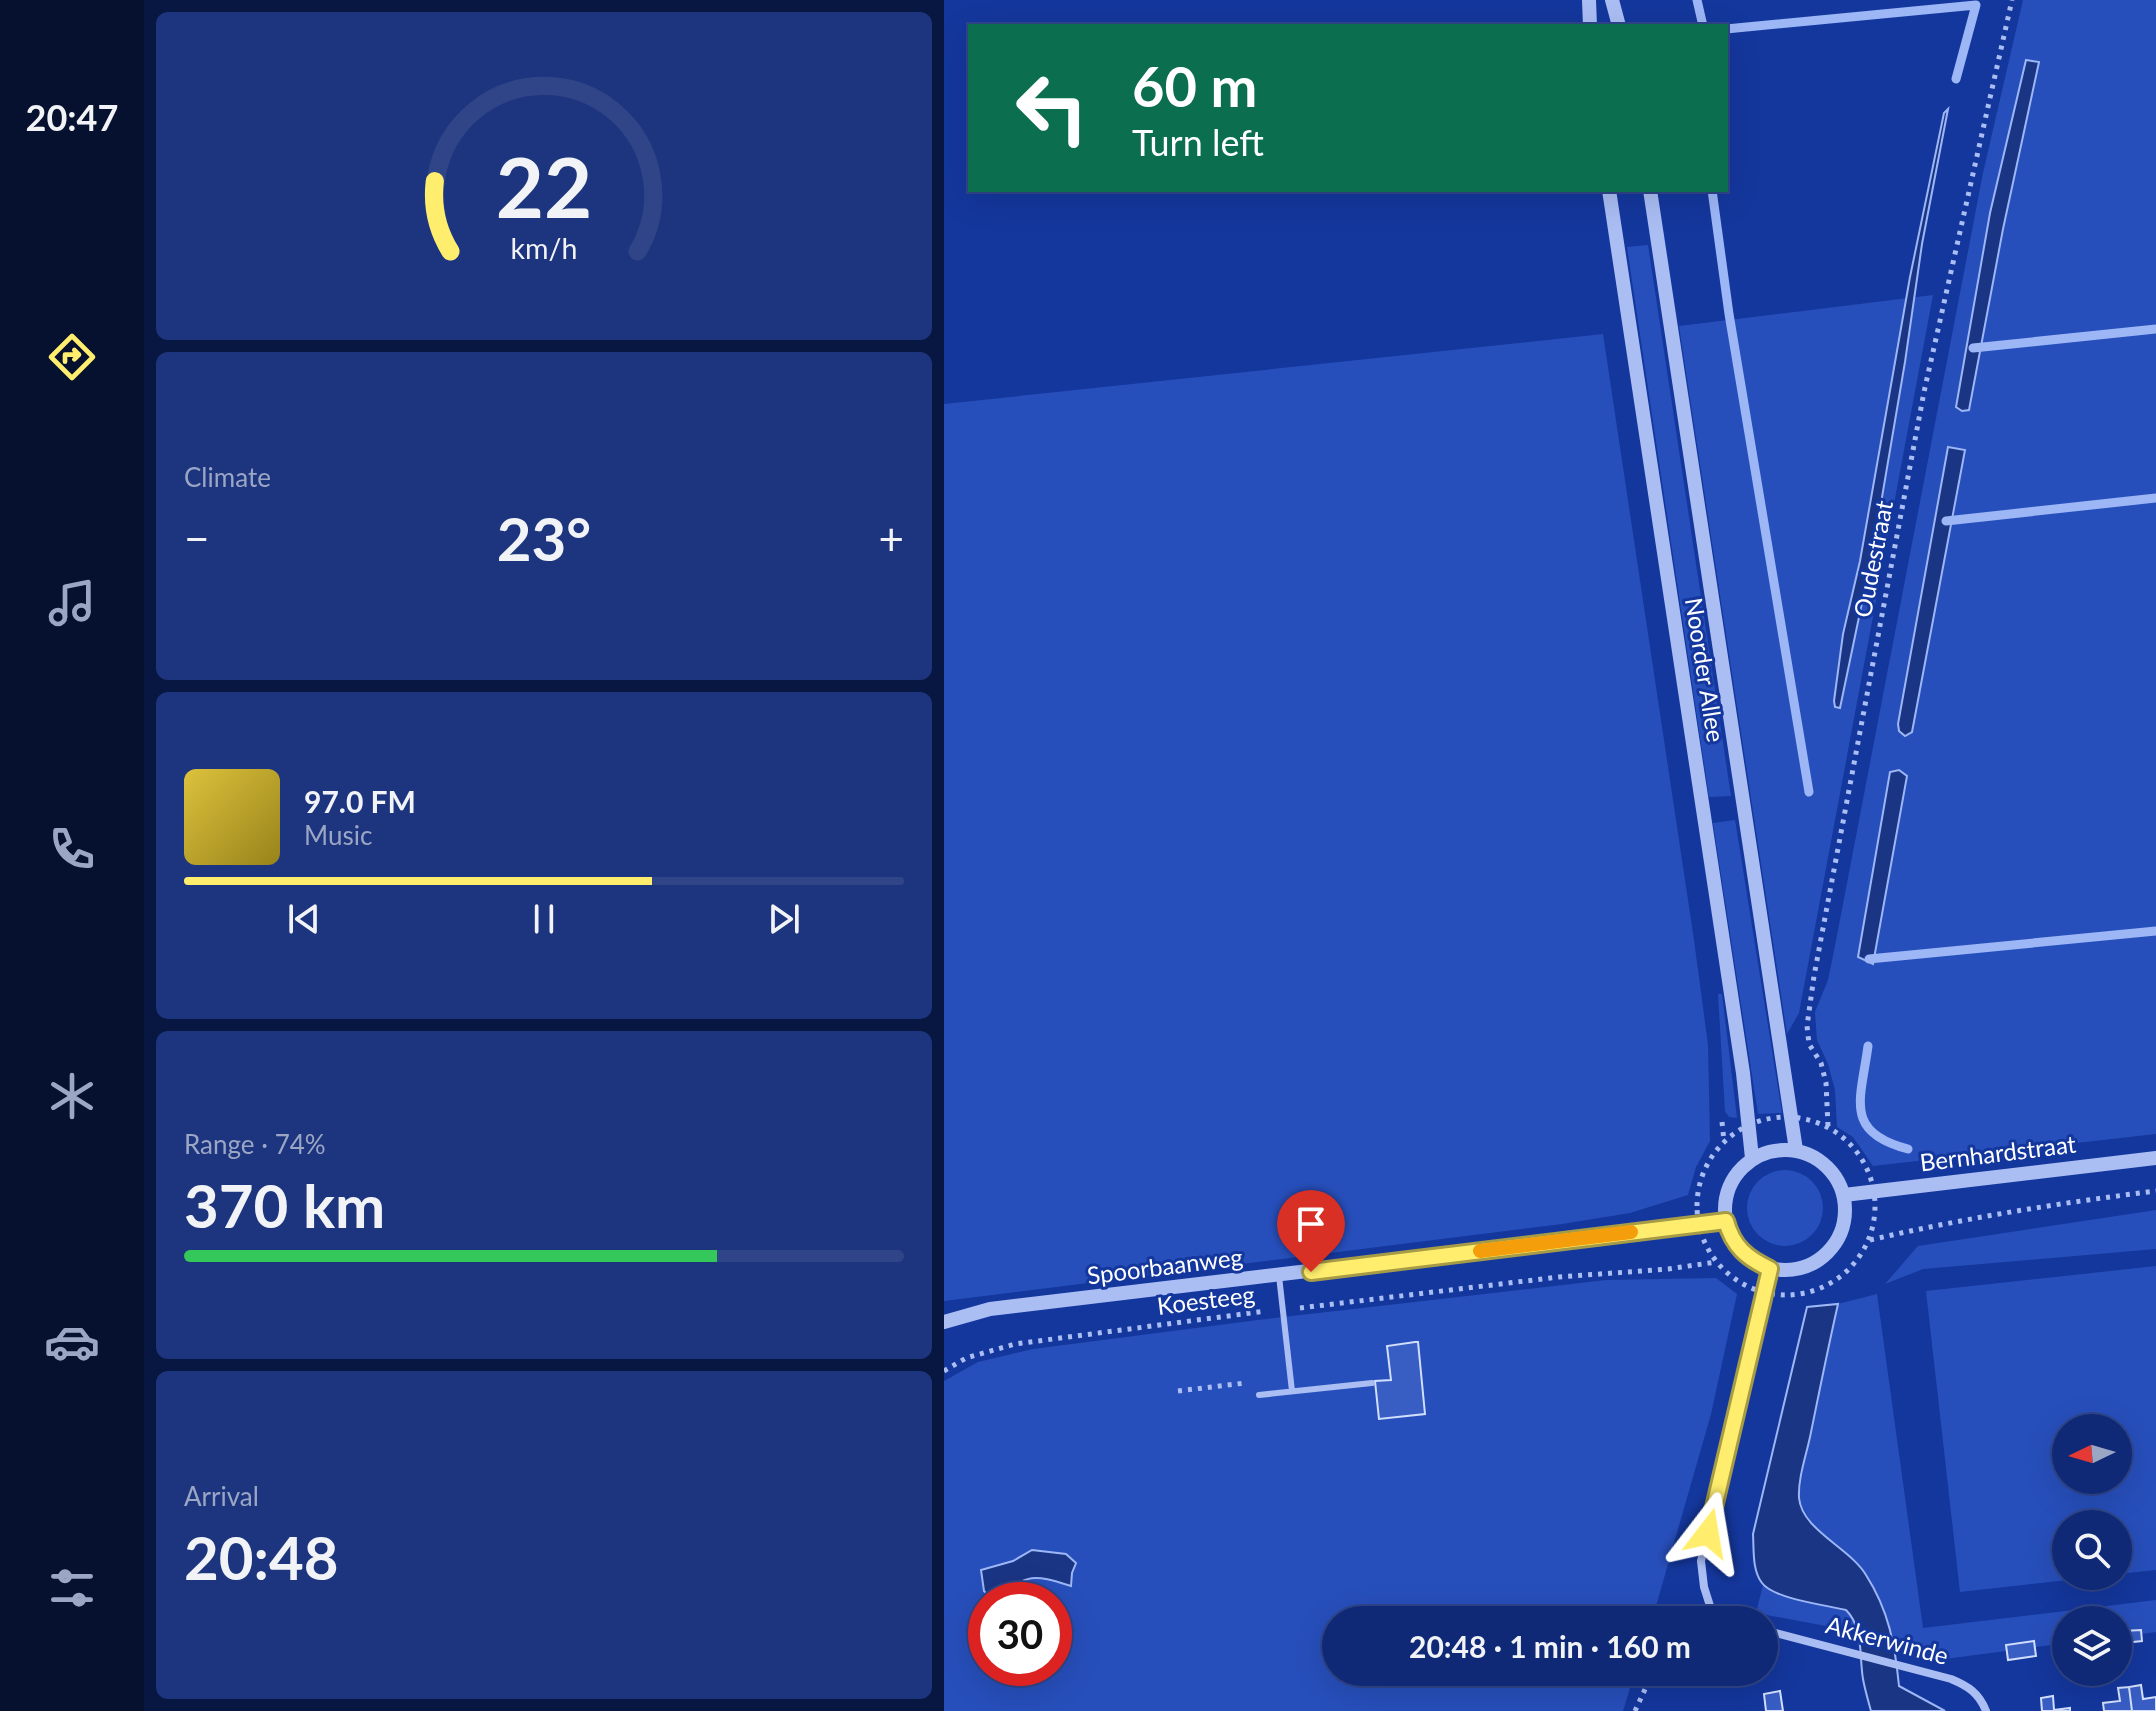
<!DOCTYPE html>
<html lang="en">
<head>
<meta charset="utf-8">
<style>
	body { margin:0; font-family:Lato,sans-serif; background:#1d357e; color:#f1f3f6; height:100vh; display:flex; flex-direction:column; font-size:30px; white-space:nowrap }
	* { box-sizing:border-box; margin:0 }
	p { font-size:26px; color:#9ba6c5 }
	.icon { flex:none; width:44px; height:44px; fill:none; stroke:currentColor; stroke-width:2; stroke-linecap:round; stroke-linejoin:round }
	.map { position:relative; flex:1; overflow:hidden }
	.details { display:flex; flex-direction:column; gap:12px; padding:12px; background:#081741; width:800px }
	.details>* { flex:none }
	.top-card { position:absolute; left:24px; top:24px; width:760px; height:168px; border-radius:0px; box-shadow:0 8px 32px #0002,0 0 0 2px #2f4588; background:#0b6e4f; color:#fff; overflow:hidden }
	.needle { width:52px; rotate:265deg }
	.controls { position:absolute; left:1108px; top:1414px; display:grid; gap:16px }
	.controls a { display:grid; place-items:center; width:80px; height:80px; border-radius:50%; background:#0f2976; box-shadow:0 8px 32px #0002,0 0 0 2px #2f4588; font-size:40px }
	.speed { position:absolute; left:24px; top:1582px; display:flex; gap:16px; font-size:40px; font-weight:700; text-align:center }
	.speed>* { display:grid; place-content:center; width:104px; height:104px; border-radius:50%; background:#0f2976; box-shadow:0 8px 32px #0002,0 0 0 2px #2f4588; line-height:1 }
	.speed .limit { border:12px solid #d22; background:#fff; color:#111 }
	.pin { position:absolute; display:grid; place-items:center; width:68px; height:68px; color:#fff; margin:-82px -34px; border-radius:50% 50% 50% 0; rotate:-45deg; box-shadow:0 0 8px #0007 }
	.pin .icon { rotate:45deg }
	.me { position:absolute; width:88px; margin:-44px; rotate:14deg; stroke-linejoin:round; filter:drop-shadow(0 0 6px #0008) }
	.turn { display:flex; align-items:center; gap:28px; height:168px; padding:0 32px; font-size:36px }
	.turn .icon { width:104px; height:104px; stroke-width:2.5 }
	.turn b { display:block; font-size:56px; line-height:68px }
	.big { font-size:60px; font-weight:700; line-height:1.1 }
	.details .tile { flex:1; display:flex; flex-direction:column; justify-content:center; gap:12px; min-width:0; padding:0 28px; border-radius:12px; background:#1d357e }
	.details .dial { align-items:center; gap:0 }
	.dial svg { height:208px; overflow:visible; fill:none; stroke:#2f4588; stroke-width:7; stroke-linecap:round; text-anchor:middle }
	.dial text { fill:#f1f3f6; stroke:none }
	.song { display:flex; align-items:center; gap:24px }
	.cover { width:96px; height:96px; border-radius:12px; background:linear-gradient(135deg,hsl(50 70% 55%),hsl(50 70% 35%)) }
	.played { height:8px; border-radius:4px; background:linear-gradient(90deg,#ffee6d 65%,#2f4588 65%) }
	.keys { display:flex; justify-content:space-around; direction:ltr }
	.heat { display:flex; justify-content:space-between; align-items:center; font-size:44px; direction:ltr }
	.charge { height:12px; border-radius:6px; background:linear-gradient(90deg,#34c759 74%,#2f4588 0) }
	.trip { position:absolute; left:378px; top:1606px; width:456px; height:80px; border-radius:40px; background:#0f2976; box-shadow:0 8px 32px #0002,0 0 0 2px #2f4588; font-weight:700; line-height:80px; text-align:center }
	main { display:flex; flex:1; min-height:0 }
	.menu { display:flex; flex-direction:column; width:144px; justify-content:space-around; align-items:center; background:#06102f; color:#9ba6c5 }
	.menu .icon { width:56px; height:56px }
	.menu .current { color:#ffee6d }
	.menu b { font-size:36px; color:#f1f3f6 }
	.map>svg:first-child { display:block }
</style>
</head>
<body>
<main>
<nav class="menu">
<b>20:47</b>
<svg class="icon current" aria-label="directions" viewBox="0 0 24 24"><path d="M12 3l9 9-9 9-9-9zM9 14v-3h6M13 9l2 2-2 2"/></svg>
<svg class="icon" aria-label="music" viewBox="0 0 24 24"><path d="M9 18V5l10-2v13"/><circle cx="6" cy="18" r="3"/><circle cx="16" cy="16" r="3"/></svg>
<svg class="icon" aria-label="phone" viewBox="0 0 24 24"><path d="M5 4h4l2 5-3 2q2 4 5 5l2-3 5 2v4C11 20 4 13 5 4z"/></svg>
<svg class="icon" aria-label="climate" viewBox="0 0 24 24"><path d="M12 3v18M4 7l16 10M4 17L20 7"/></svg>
<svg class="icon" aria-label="car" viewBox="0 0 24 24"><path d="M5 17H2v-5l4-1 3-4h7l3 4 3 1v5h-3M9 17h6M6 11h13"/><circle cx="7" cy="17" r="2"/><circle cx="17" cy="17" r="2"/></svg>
<svg class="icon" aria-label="filters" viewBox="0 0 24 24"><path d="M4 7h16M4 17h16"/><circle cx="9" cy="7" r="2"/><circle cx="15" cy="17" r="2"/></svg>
</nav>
<section class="details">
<div class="tile dial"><svg viewBox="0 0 100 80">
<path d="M14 69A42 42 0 1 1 86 69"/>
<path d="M14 69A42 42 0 0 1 8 42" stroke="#ffee6d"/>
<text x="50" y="56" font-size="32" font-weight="700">22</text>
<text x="50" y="72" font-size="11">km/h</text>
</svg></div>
<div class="tile"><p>Climate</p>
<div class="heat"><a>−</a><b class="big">23°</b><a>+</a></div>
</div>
<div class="tile">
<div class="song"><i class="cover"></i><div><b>97.0 FM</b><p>Music</p></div></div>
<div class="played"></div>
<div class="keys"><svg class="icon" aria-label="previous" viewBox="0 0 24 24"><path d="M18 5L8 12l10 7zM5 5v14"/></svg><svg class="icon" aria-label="pause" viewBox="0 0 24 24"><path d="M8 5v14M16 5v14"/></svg><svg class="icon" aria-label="next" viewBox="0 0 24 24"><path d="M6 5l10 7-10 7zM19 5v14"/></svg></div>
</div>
<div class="tile"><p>Range · 74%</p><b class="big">370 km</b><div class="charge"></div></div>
<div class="tile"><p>Arrival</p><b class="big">20:48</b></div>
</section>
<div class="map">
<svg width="1212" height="1711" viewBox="0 0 1212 1711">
	<rect width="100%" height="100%" fill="#14379d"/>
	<path fill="#274fbb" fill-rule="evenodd" d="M1079,0H1212V1134L929,1166L909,1137L893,1127L891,1090L884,1064L873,1040L871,1012L884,980L890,951L1039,173Z
		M704,245L787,796L765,797L683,247Z
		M989,295L855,1013L843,1034L735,326Z
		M659,334L750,940L764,1045L766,1141L752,1167L744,1195L686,1213L618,1224L0,1301V404Z
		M791,820L838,1113L814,1114L769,823Z
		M774,994H778L793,1118L785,1117L781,1111Z
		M803 1208a38 38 0 1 1 76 0a38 38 0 1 1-76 0Z
		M1212,1210V1249L979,1269L941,1284L974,1246Z
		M1212,1266V1570L1174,1574V1524H1122V1576H1160L1016,1592L982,1291ZM1122,1428H1174V1480H1122Z
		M772,1278L793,1294L767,1414L708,1620H392V1672H691L679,1711H0V1381L34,1362L89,1349L314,1320L662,1280ZM42,1600H110V1668H42Z
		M933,1294L979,1628L1212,1600V1632L1174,1637V1620H1122V1643L1001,1659L992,1664L951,1642L938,1605L895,1546L869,1527L855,1500L859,1469L894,1304Z
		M819,1585L838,1595L902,1610L909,1617L914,1632L812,1613Z"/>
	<path fill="#1a3584" stroke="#9cb6f6" stroke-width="2" d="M1082,60L1095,62L1059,229L1025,410L1018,411L1012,407L1046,213Z
		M1004,109L978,244L961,362L929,550L896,708L891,707L890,701L899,634L916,561L966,277L1000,113Z
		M1004,447L1021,450L968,732L961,736L955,731L954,724Z
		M955,770L963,776L929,964L914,957L946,772Z
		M894,1304C884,1348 875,1393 866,1437C862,1456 854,1478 855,1498C858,1530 906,1548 922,1575C945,1611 951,1645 955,1686L1001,1711H927C924,1700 921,1690 919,1679C915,1656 920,1628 902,1610C882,1605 830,1599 818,1583C808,1570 810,1550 809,1534L863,1307Z
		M88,1550L122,1554L132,1563L128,1573L127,1586C84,1572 84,1576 48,1599L40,1591L37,1570L69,1561Z"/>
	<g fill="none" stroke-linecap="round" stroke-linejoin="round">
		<path stroke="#9cb6f6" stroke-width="9" d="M753,0L759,26
			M782,29L1032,5L1012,79
			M768,190L785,314L865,792
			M1029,348L1212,329
			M1002,521L1212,498
			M925,959L1212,931
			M924,1046C917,1099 899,1132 964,1149"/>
	</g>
	<path fill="#385dc3" stroke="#d2defd" stroke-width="2" d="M471,1342H474L481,1414L435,1419L431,1381L447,1380L443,1346Z
		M1197,1630L1198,1641L1180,1643L1179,1631Z
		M1090,1641L1092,1656L1064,1660L1062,1645Z
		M1197,1685L1199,1699L1212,1697V1711H1188L1185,1687Z
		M1185,1687L1188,1711H1160L1159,1703L1176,1701L1174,1688Z
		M836,1691L839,1711H822L820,1694Z
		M1109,1696L1110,1710L1126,1708V1711H1098L1097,1698Z"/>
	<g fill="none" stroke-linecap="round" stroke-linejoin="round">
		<path stroke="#aabef4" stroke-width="5" stroke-dasharray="4 6" stroke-linecap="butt" d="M753 1206a89 89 0 1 1 178 0a89 89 0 1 1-178 0Z
			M778,1122L780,1141
			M884,1126L882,1083L877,1063L865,1044L863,1026L870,976L980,392L1068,0
			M926,1240C1021,1218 1115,1203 1212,1191
			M356,1308L615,1277L724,1269L772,1262
			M0,1371L22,1358L71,1344L322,1311
			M234,1391L301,1383
			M691,1711L709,1672"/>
		<path stroke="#aabef4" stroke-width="6" d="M335,1276L348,1391
			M315,1395L428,1383"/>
		<path stroke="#aabef4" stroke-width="8" d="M784,1620L767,1609L760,1587L757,1561L826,1269
			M820,1630L1007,1679C1024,1686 1035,1693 1042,1711"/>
		<path stroke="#aabef4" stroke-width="14" d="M645,0L646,26
			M668,0L675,26
			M665,190L799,1073L808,1158
			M706,190L852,1150
			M781 1210a60 60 0 1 1 120 0a60 60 0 1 1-120 0Z
			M900,1195L1212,1158
			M0,1322L46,1309L782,1221"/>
	</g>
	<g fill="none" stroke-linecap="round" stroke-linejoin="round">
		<defs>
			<path id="route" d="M367,1272L782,1221C789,1247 803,1258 826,1269L764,1533"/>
		</defs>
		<use href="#route" stroke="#a69b47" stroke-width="20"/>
		<use href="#route" stroke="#ffee6d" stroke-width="14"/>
		<path stroke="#f59e0b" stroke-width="14" d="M536,1251L687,1232"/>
	</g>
	<g text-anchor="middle" stroke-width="6" stroke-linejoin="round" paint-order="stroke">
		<g font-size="24" fill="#fff" stroke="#14379d">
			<text transform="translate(930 559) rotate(-79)" y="8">Oudestraat</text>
			<text transform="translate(760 670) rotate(81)" y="8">Noorder Allee</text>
			<text transform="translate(1054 1154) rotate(-7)" y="8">Bernhardstraat</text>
			<text transform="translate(221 1267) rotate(-7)" y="8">Spoorbaanweg</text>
			<text transform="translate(262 1301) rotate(-7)" y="8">Koesteeg</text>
			<text transform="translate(943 1641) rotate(15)" y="8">Akkerwinde</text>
		</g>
	</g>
</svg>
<div class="controls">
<a><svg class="needle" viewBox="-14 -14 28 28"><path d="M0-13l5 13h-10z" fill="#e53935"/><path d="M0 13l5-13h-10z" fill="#9ba6c5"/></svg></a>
<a><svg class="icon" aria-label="search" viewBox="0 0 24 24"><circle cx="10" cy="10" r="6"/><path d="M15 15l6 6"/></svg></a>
<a><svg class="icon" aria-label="layers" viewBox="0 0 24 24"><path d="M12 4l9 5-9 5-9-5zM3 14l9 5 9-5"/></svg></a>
</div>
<div class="speed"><div class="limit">30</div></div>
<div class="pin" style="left:367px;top:1272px;background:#d93025"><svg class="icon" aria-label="arrive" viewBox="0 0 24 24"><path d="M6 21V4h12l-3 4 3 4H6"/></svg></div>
<svg class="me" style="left:764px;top:1533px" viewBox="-20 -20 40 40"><path d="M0-17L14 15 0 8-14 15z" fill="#ffee6d" stroke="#fff" stroke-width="4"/></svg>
<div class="trip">20:48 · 1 min · 160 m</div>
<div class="top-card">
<div class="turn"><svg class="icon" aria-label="left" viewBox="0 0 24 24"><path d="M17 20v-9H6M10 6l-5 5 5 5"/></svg><div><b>60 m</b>Turn left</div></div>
</div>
</div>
</main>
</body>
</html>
